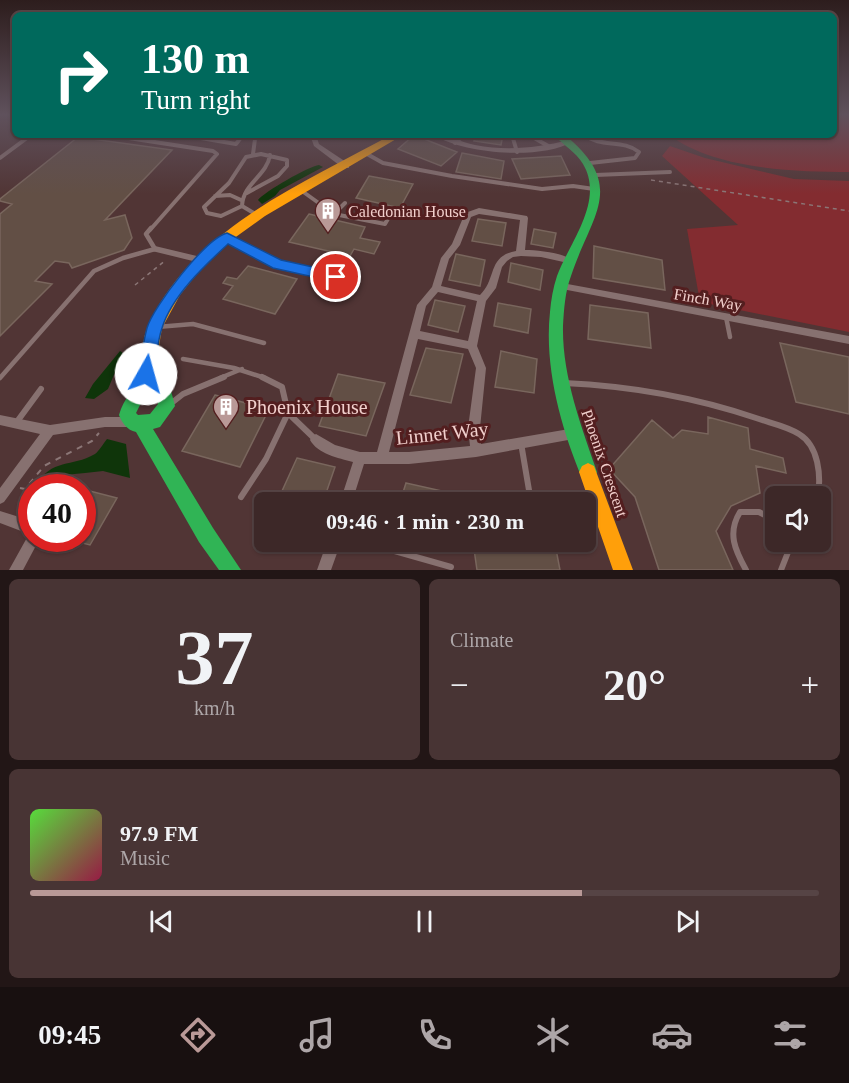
<!DOCTYPE html>
<html lang="en">
<head>
<meta charset="utf-8">
<style>
	body { margin:0; font-family:Georgia,serif; background:#483434; color:#f1f3f6; height:100vh; display:flex; flex-direction:column; font-size:22px; white-space:nowrap }
	* { box-sizing:border-box; margin:0 }
	p { font-size:20px; color:#ada6a8 }
	.icon { flex:none; width:33px; height:33px; fill:none; stroke:currentColor; stroke-width:2; stroke-linecap:round; stroke-linejoin:round }
	.map { position:relative; height:570px; overflow:hidden }
	.drawer { display:flex; flex-direction:column; gap:9px; padding:9px; background:#221616; flex:1 }
	.drawer>* { flex:none }
	.banner { position:absolute; left:12px; top:12px; width:825px; height:126px; border-radius:9px; box-shadow:0 2px 4px #0004,0 0 0 2px #564445; background:#00695c; color:#fff; overflow:hidden }
	.controls { position:absolute; left:765px; top:486px; display:grid; gap:12px }
	.controls a { display:grid; place-items:center; width:66px; height:66px; border-radius:9px; background:#3d2828; box-shadow:0 2px 4px #0004,0 0 0 2px #564445; font-size:30px }
	.speed { position:absolute; left:18px; top:474px; display:flex; gap:12px; font-size:30px; font-weight:700; text-align:center }
	.speed>* { display:grid; place-content:center; width:78px; height:78px; border-radius:50%; background:#3d2828; box-shadow:0 2px 4px #0004,0 0 0 2px #564445; line-height:1 }
	.speed .limit { border:9px solid #d22; background:#fff; color:#111 }
	.pin { position:absolute; display:grid; place-items:center; width:51px; height:51px; color:#fff; margin:-26px; border:3px solid #fff; border-radius:50%; box-shadow:0 2px 6px #0007 }
	.me { position:absolute; width:66px; margin:-33px; rotate:7deg; stroke-linejoin:round; filter:drop-shadow(0 0 4px #0008) }
	.turn { display:flex; align-items:center; gap:21px; height:126px; padding:0 30px; font-size:27px }
	.turn .icon { width:78px; height:78px; stroke-width:2.5 }
	.turn b { display:block; font-size:42px; line-height:51px }
	.big { font-size:45px; font-weight:800; line-height:1.1 }
	.drawer .card { flex:1; display:flex; flex-direction:column; justify-content:center; gap:9px; min-width:0; padding:0 21px; border-radius:9px; background:#483434 }
	.drawer .dial { align-items:center; gap:0 }
	.dial b { font-size:78px; line-height:1 }
	.song { display:flex; align-items:center; gap:18px }
	.cover { width:72px; height:72px; border-radius:9px; background:linear-gradient(135deg,hsl(110 70% 55%),hsl(340 70% 35%)) }
	.played { height:6px; border-radius:3px; background:linear-gradient(90deg,#b99997 70%,#564445 70%) }
	.keys { display:flex; justify-content:space-around; direction:ltr }
	.heat { display:flex; justify-content:space-between; align-items:center; font-size:33px; direction:ltr }
	.drawer .tiles { flex:1; display:grid; gap:9px; grid-template-columns:1fr 1fr }
	.card:last-child { grid-column:span 2 }
	.trip { position:absolute; left:254px; top:492px; width:342px; height:60px; border-radius:9px; background:#3d2828; box-shadow:0 2px 4px #0004,0 0 0 2px #564445; font-weight:800; line-height:60px; text-align:center }
	.dock { display:flex; height:96px; justify-content:space-around; align-items:center; background:#181010; color:#ada6a8 }
	.dock .icon { width:42px; height:42px }
	.dock .current { color:#b99997 }
	.dock b { font-size:27px; color:#f1f3f6 }
	.map>svg:first-child { display:block }
</style>
</head>
<body>
<div class="map">
<svg width="849" height="570" viewBox="0 0 849 570">
	<rect width="100%" height="100%" fill="#513535"/>
	<path fill="#832c30" d="M834,114H849V172C793,172 715,169 669,135H834Z
		M670,146L705,158L794,179L849,181V332L700,302L687,229L738,225L662,156Z"/>
	<path fill="#0f350a" d="M319,165L323,167L280,190L275,196L262,204L258,200C264,192 309,166 319,165Z
		M120,351L123,353L108,389L94,399L85,398L93,384Z
		M107,439L126,444L130,478L103,471L85,473L64,475L52,485L34,487C53,457 71,468 95,454C99,451 103,444 107,439Z"/>
	<path fill="#624f45" stroke="#79665d" stroke-width="1.5" d="M414,135L457,152L441,166L398,149Z
		M477,135H503L501,145L474,141Z
		M78,137L172,150L105,220L125,215L132,238L124,250L72,268L69,263L55,261L35,281L52,284L0,336V214L12,204L0,201V199Z
		M462,153L504,161L501,179L456,172Z
		M561,156L570,175L521,179L512,159Z
		M369,176L413,184L400,208L356,198Z
		M309,214L365,227L360,238L380,242L374,254L354,249L350,256L289,242Z
		M478,219L506,223L502,246L472,241Z
		M534,229L556,233L553,248L531,244Z
		M594,246L662,260L665,290L593,278Z
		M456,254L485,260L480,286L449,280Z
		M511,263L543,270L540,290L508,282Z
		M248,266L297,279L275,314L223,299L233,286L223,283L227,277L237,279Z
		M435,300L465,306L458,332L428,325Z
		M498,303L531,309L528,333L494,326Z
		M590,305L648,313L651,348L588,339Z
		M780,343L849,357V414L796,402Z
		M426,348L463,354L451,403L410,395Z
		M501,351L537,359L534,393L495,387Z
		M338,374L385,383L366,436L319,426Z
		M215,395L269,409L240,467L182,451Z
		M708,417L748,428L750,449L783,458L786,473L756,466L760,493L731,506L716,531L733,570H659L635,497L609,469L652,420L673,438L682,430L708,434Z
		M297,458L335,467L323,502H277Z
		M406,483L460,495L459,502H400Z
		M82,489L117,498L90,545L82,543Z
		M473,542L555,544L560,570H477Z"/>
	<g fill="none" stroke-linecap="round" stroke-linejoin="round">
		<path stroke="#8b7676" stroke-width="1.5" stroke-dasharray="4 4" stroke-linecap="butt" d="M349,136V139
			M651,180L849,211
			M135,285L166,260"/>
		<path stroke="#8b7676" stroke-width="2" stroke-dasharray="6 6" stroke-linecap="butt" d="M20,488L25,489L44,466L92,441L99,433"/>
		<path stroke="#877170" stroke-width="4" d="M109,135L213,151L217,154L150,230
			M183,135L236,144L243,135
			M249,135L255,139L253,154
			M512,135L517,152
			M529,135L550,147
			M584,135C601,148 623,139 639,152L635,158L590,163
			M455,143L464,135
			M367,154L383,163L452,176L542,189L573,186L594,189
			M0,158L31,135
			M595,175L670,172
			M302,191L334,214L385,224L389,217
			M215,196L230,195L241,200
			M242,206L221,216L207,213L204,207L229,183L246,157L261,154L287,160V166L278,176L245,194
			M334,214L345,203
			M257,215L242,206C243,183 267,176 270,155"/>
		<path stroke="#877170" stroke-width="4.5" d="M229,239L278,264L336,277
			M726,317L730,337
			M157,327L193,324L264,343
			M183,359L234,368L265,378
			M0,378L94,271L123,258L155,249L146,234L151,228
			M220,378L242,369"/>
		<path stroke="#877170" stroke-width="6" d="M262,377L282,387L288,413L315,439
			M564,383C630,386 694,397 756,418C770,423 787,426 799,434C819,446 821,476 818,496
			M169,405L183,394L224,377
			M16,423L41,389
			M521,443L531,502
			M241,497L266,459L288,413
			M363,542L451,567
			M746,570C735,550 727,533 740,512H759L776,521
			M781,570L792,542"/>
		<path fill="#877170" fill-rule="evenodd" d="M310,135H316L319,144L349,164V168H343L314,146Z
			M434,135C448,135 461,142 475,145C507,151 537,148 569,140L572,142C541,160 464,154 434,135Z
			M479,208L527,216L528,218L525,250C537,250 564,253 572,260L568,263L541,257L521,256L513,257L507,261L502,267L496,288L486,301L477,346L486,368L480,428L481,444L575,428L579,430L581,434L579,438L476,457L409,464H364L352,502H340L353,462C338,458 318,454 310,440L312,436L316,434L335,445L360,452H377L417,305L432,287L441,258L452,244L465,213ZM479,214L520,220L516,251C487,256 497,279 480,295L441,286L449,259L460,245L471,217ZM438,292L477,301L468,341L420,331L426,306ZM418,339L468,349L476,368L468,428L470,446L409,452H389Z
			M155,246L201,257L205,260L201,263L152,251L151,249Z
			M562,283L849,336V344L562,289L559,288L557,286L559,284Z
			M0,415L50,425L105,417H131L135,418L137,422L135,426L131,427H105L53,435L4,502L0,504V488L40,434L0,425Z
			M0,511L32,521V538H40L23,570H9L29,534L0,523Z
			M327,542H341L331,570H317Z"/>
		<path fill="#30b455" fill-rule="evenodd" d="M554,135H565C628,187 591,215 571,276C565,292 564,309 563,326C562,376 581,425 597,472L594,478L588,481L582,478C561,428 544,367 550,312C551,300 553,288 557,276C569,243 605,201 583,164C576,152 563,145 554,135Z
			M148,383L170,387L175,406L160,427L153,429L213,528L241,570H219L199,542L136,432C127,430 122,423 119,415C124,398 132,389 148,383ZM149,397L157,398L158,404L150,414L138,415L136,413L140,405Z"/>
		<path fill="#ff9f0a" fill-rule="evenodd" d="M391,135H403L265,216L233,239L204,265L180,295L162,328L155,370L143,401L137,403L131,401L129,396C133,386 138,377 140,366C143,353 142,339 148,326C193,228 302,184 391,135Z
			M588,463L594,466L633,570H613L579,472L582,466Z"/>
	</g>
	<linearGradient id="sky" x2="0" y2="1"><stop stop-color="#2d1d1d"/><stop offset="0.59" stop-color="#5f515c"/><stop offset="1" stop-color="#5f515c" stop-opacity="0"/></linearGradient>
	<rect width="849" height="194" fill="url(#sky)"/>
	<path fill="#1a73e8" stroke="#114b97" stroke-width="1.5" d="M227,233L281,260L336,272L343,277L336,282L273,268L228,244C204,266 172,296 162,328C157,342 157,359 154,374L152,379H141L138,374C141,359 143,343 147,328C153,307 205,239 227,233Z"/>
	<defs>
		<symbol id="building-pin" viewBox="-11 -11 22 30"><path d="M0 17L-7.5 6A9.5 9.5 0 1 1 7.5 6Z" fill="#b99997" stroke="#531e1f"/><path d="M-4-6H4V6H1V3H-1V6H-4ZM-2.5-4.3h1.7v1.8h-1.7ZM.8-4.3h1.7v1.8H.8ZM-2.5-1h1.7V.8h-1.7ZM.8-1h1.7V.8H.8Z" fill="#fff"/></symbol>
	</defs>
	<g fill-rule="evenodd">
		<use href="#building-pin" x="313" y="196" width="30" height="40"/>
		<use href="#building-pin" x="211" y="392" width="30" height="40"/>
	</g>
	<g text-anchor="middle" stroke-width="6" stroke-linejoin="round" paint-order="stroke">
		<g font-size="16" fill="#f1cfcc" stroke="#531e1f" text-anchor="start">
			<text x="348" y="217">Caledonian House</text>
		</g>
		<g font-size="16" fill="#f1cfcc" stroke="#531e1f">
			<text transform="translate(708 299) rotate(10)" y="6">Finch Way</text>
			<text transform="translate(605 463) rotate(71)" y="6">Phoenix Crescent</text>
		</g>
		<g font-size="20" fill="#f1cfcc" stroke="#531e1f" text-anchor="start">
			<text x="246" y="414">Phoenix House</text>
		</g>
		<g font-size="20" fill="#f1cfcc" stroke="#531e1f">
			<text transform="translate(442 433) rotate(-6)" y="7">Linnet Way</text>
		</g>
	</g>
</svg>
<div class="controls">
<a><svg class="icon" aria-label="sound" viewBox="0 0 24 24"><path d="M4 9h4l5-4v14l-5-4H4zM17 9q2 3 0 6"/></svg></a>
</div>
<div class="speed"><div class="limit">40</div></div>
<div class="pin" style="left:336px;top:277px;background:#d93025"><svg class="icon" aria-label="arrive" viewBox="0 0 24 24"><path d="M6 21V4h12l-3 4 3 4H6"/></svg></div>
<svg class="me" style="left:146px;top:374px" viewBox="-20 -20 40 40"><circle r="19" fill="#fff"/><path d="M0-13L10 11 0 6-10 11z" fill="#1a73e8"/></svg>
<div class="trip">09:46 · 1 min · 230 m</div>
<div class="banner">
<div class="turn"><svg class="icon" aria-label="right" viewBox="0 0 24 24"><path d="M7 20v-9h11M14 6l5 5-5 5"/></svg><div><b>130 m</b>Turn right</div></div>
</div>
</div>
<section class="drawer">
<div class="tiles">
<div class="card dial"><b>37</b><p>km/h</p></div>
<div class="card"><p>Climate</p>
<div class="heat"><a>−</a><b class="big">20°</b><a>+</a></div>
</div>
<div class="card">
<div class="song"><i class="cover"></i><div><b>97.9 FM</b><p>Music</p></div></div>
<div class="played"></div>
<div class="keys"><svg class="icon" aria-label="previous" viewBox="0 0 24 24"><path d="M18 5L8 12l10 7zM5 5v14"/></svg><svg class="icon" aria-label="pause" viewBox="0 0 24 24"><path d="M8 5v14M16 5v14"/></svg><svg class="icon" aria-label="next" viewBox="0 0 24 24"><path d="M6 5l10 7-10 7zM19 5v14"/></svg></div>
</div>
</div>
</section>
<nav class="dock">
<b>09:45</b>
<svg class="icon current" aria-label="directions" viewBox="0 0 24 24"><path d="M12 3l9 9-9 9-9-9zM9 14v-3h6M13 9l2 2-2 2"/></svg>
<svg class="icon" aria-label="music" viewBox="0 0 24 24"><path d="M9 18V5l10-2v13"/><circle cx="6" cy="18" r="3"/><circle cx="16" cy="16" r="3"/></svg>
<svg class="icon" aria-label="phone" viewBox="0 0 24 24"><path d="M5 4h4l2 5-3 2q2 4 5 5l2-3 5 2v4C11 20 4 13 5 4z"/></svg>
<svg class="icon" aria-label="climate" viewBox="0 0 24 24"><path d="M12 3v18M4 7l16 10M4 17L20 7"/></svg>
<svg class="icon" aria-label="car" viewBox="0 0 24 24"><path d="M5 17H2v-5l4-1 3-4h7l3 4 3 1v5h-3M9 17h6M6 11h13"/><circle cx="7" cy="17" r="2"/><circle cx="17" cy="17" r="2"/></svg>
<svg class="icon" aria-label="filters" viewBox="0 0 24 24"><path d="M4 7h16M4 17h16"/><circle cx="9" cy="7" r="2"/><circle cx="15" cy="17" r="2"/></svg>
</nav>
</body>
</html>
